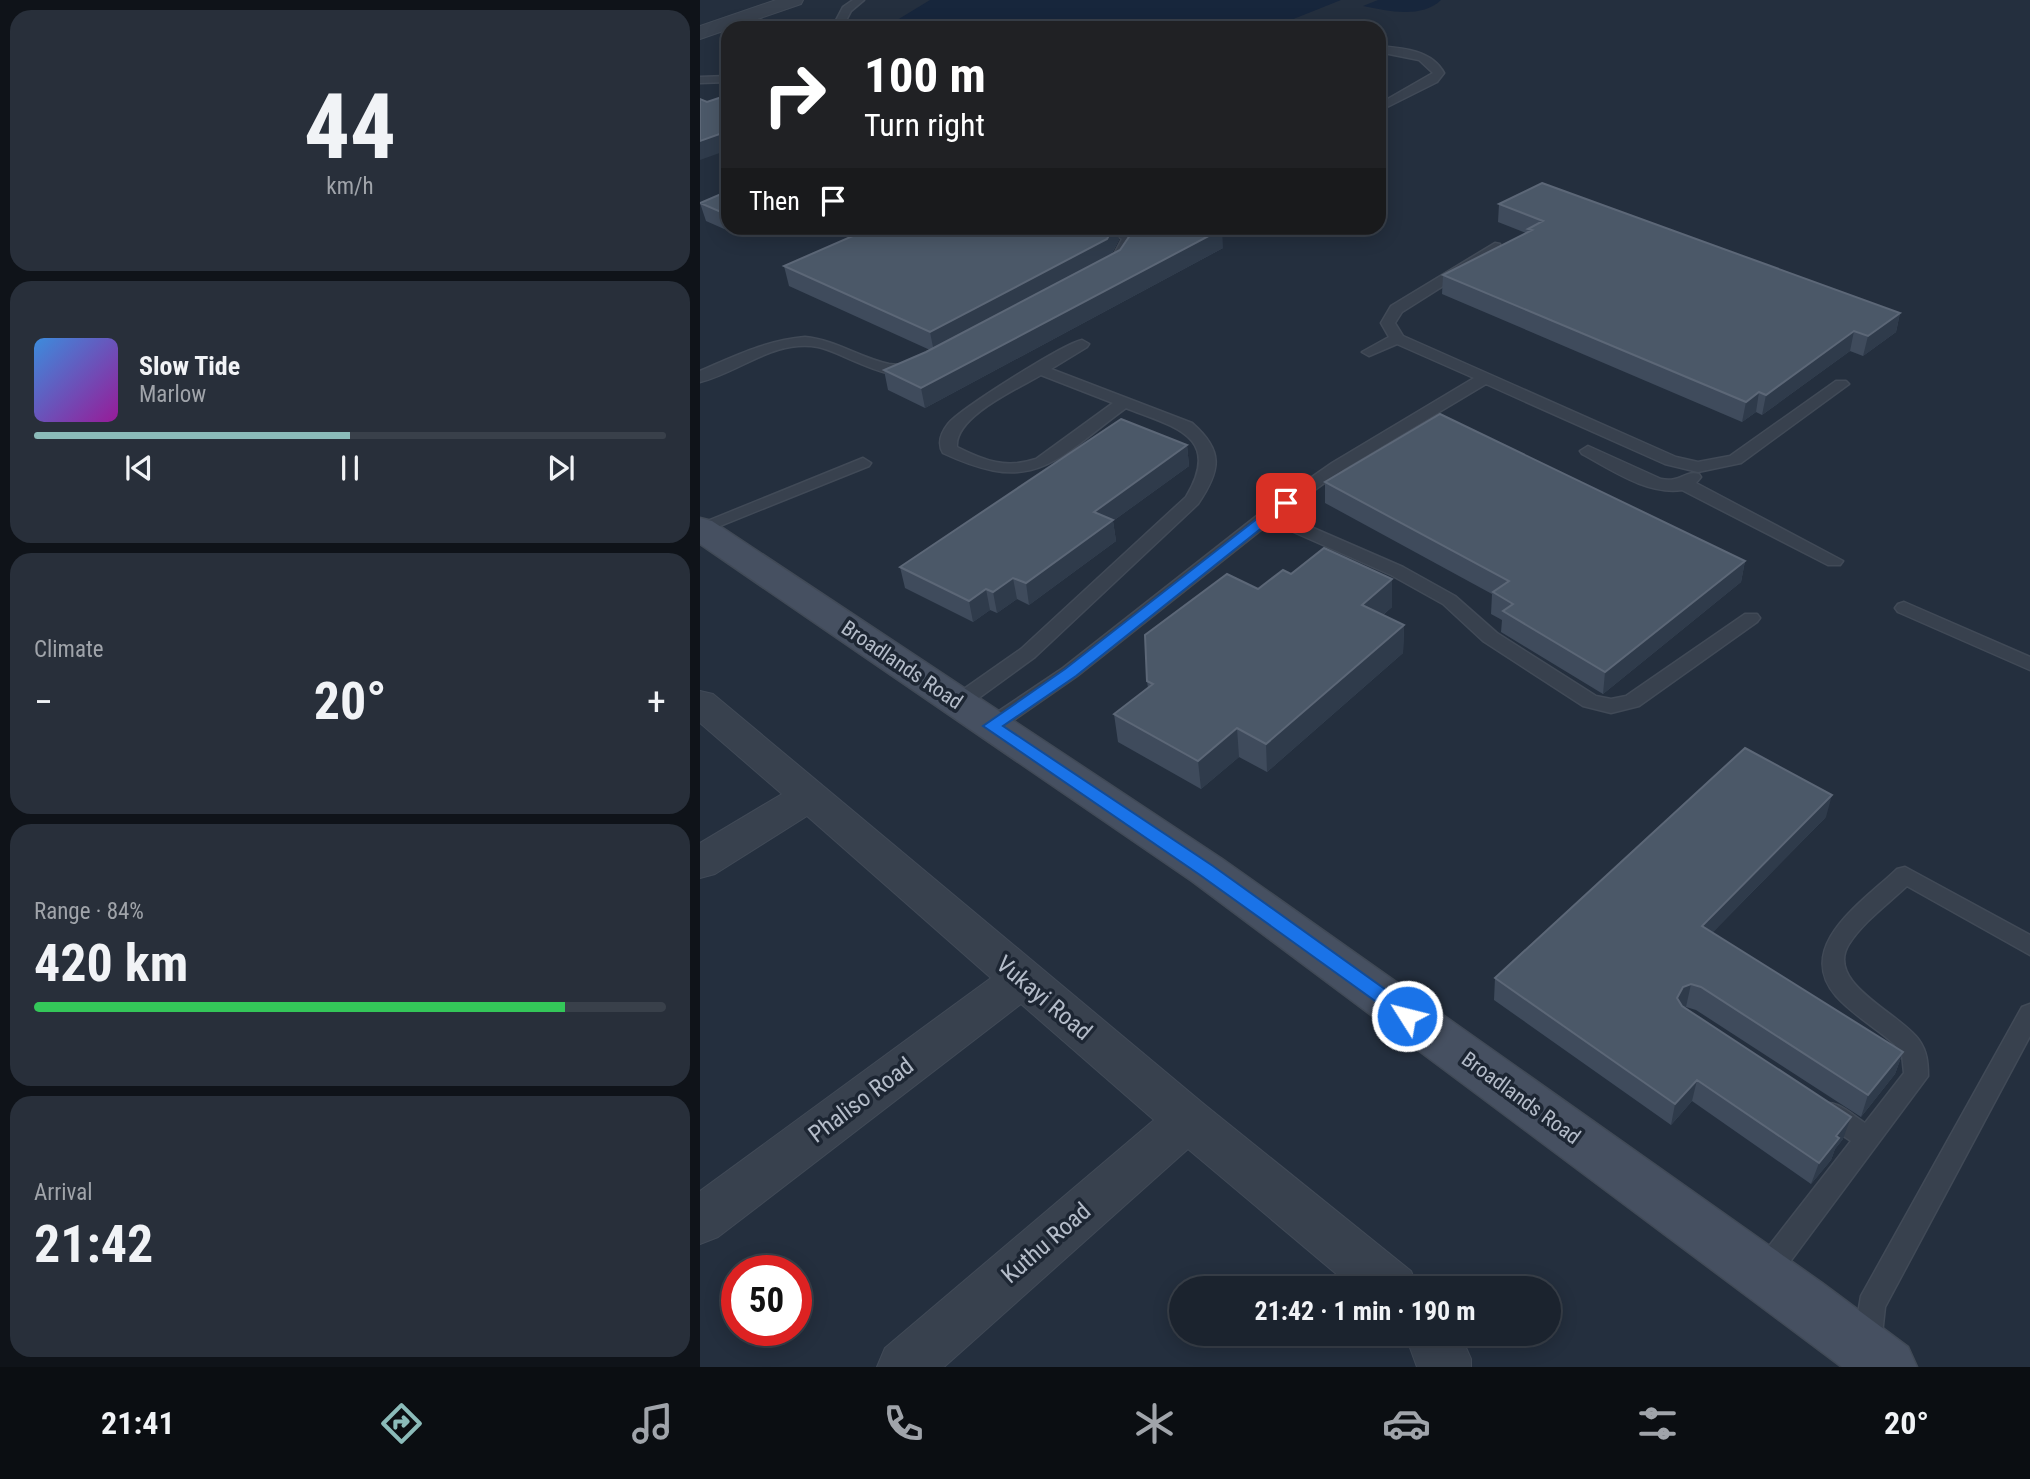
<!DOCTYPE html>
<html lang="en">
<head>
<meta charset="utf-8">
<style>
	body { margin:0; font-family:"Roboto Condensed",sans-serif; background:#282f3a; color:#f1f3f6; height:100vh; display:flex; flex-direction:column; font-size:26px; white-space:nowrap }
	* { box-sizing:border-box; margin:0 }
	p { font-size:23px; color:#a0a4aa }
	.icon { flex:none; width:38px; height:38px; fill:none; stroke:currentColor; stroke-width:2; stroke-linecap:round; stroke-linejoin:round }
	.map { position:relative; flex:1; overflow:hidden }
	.details { display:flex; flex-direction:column; gap:10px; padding:10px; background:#0f1319; width:700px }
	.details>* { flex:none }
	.banner { position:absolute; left:21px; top:21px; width:665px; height:214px; border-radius:21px; box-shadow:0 4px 18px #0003,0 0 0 2px #39404a; background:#202124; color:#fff; overflow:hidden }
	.speed { position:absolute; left:21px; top:1255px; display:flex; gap:14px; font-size:35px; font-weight:700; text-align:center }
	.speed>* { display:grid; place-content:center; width:91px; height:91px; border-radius:50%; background:#1b232e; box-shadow:0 4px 18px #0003,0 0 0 2px #39404a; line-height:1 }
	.speed .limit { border:10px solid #d22; background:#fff; color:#111 }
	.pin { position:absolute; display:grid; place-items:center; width:60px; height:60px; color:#fff; margin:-30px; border-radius:14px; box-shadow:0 4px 10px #0006 }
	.me { position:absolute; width:77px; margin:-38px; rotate:306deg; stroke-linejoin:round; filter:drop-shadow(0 0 5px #0008) }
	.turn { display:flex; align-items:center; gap:24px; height:147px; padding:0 28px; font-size:32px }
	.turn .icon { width:91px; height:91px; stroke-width:2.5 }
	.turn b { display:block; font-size:49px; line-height:60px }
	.then { display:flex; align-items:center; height:66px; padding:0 28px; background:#0003; gap:14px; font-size:26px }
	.big { font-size:52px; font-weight:700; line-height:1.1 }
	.details .card { flex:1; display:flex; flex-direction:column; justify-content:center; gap:10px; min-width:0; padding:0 24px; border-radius:21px; background:#282f3a }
	.details .dial { align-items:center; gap:0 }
	.dial b { font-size:91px; line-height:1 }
	.song { display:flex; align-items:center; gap:21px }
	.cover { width:84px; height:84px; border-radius:10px; background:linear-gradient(135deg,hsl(210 70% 55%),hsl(300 70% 35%)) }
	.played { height:7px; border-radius:4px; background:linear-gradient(90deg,#8bbbb9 50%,#39404a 50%) }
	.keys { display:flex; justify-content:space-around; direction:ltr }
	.heat { display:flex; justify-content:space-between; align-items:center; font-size:38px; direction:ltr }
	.charge { height:10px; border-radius:5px; background:linear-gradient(90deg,#34c759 84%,#39404a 0) }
	.trip { position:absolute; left:469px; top:1276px; width:392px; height:70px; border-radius:35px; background:#1b232e; box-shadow:0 4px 18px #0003,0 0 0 2px #39404a; font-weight:700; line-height:70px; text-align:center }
	.menu { display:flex; height:112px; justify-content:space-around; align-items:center; background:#0b0e12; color:#a0a4aa }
	.menu .icon { width:49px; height:49px }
	.menu .selected { color:#8bbbb9 }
	.menu b { font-size:32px; color:#f1f3f6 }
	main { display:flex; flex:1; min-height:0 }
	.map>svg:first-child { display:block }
</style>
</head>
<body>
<main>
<section class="details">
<div class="card dial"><b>44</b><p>km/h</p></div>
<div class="card">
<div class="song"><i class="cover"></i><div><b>Slow Tide</b><p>Marlow</p></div></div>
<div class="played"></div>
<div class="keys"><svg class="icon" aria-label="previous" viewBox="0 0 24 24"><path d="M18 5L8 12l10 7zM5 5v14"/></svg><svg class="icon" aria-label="pause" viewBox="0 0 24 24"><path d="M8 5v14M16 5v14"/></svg><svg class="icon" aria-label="next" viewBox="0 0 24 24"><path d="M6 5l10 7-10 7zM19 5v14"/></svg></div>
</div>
<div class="card"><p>Climate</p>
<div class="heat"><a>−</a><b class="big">20°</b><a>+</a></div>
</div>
<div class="card"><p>Range · 84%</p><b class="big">420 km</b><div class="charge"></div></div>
<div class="card"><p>Arrival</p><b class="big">21:42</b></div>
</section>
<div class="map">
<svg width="1330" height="1367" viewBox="0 0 1330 1367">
	<rect width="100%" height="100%" fill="#242f3e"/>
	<path fill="#17263c" d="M230,0H641L591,20L559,28H184Z
		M678,0H741C721,19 688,11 663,6Z"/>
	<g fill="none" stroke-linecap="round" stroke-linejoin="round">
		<defs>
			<path id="lane" d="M153,0H164L151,11L142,28H132L143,7Z
				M28,20L55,26L56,28L24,25V21Z
				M679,46C702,48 732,50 744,73L737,82L679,111V104L733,73L719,60L679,52Z
				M28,76V82L0,83V77Z
				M406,228H422L436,237L435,245L423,263L411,260L422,239Z
				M795,243L800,244V250L702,312L695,323L703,336L976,457L998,462L1030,456L1136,381H1146L1149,384L1041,463L998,472L965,464L786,384L644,469L581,514L703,567L755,596L797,633L896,696L911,699L926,696L1045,614H1057L1060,618L1057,622L939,706L911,713L883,706L783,641L743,604L691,575L571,522L377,676L298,731H284L281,726L284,721L363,668L563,511L632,463L774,378L697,344L669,356L662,352L689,337L681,323L691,306Z
				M105,337C136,340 160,358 189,364C200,366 213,362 220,369C199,390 143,352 118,347C74,339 40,372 0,382V371C35,356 67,340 105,337Z
				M382,340L389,344L387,347L351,369L492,423C524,451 521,470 498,504L335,657L265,708H251L248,703L251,698L321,649L486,497C523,436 474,427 426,408C354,461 335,496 243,453C237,443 241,433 248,424C260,409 363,344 382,340ZM341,375L413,403L336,459C306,469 285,461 257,447C254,417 317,389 341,375Z
				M888,446L961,479C981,483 985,470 999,474L1001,477L996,483L1143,561L1140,565H1128L982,490C947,495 912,470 882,454L880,451Z
				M163,458L171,463L169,466L0,534V524Z
				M1204,602L1330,657V670L1198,612L1195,608L1198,604Z
				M1205,867L1330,935V955L1207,886C1188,904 1163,922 1149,944C1124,983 1200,1013 1219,1040C1227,1051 1228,1063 1228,1076L1075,1282L1065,1286L1055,1282L1051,1273L1055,1264L1151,1141L1119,1120L1115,1112L1119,1104C1136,1098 1151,1114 1165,1123L1204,1073L1202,1054L1194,1044C1176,1028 1153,1015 1136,996C1093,946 1164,901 1197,869Z
				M1330,1004V1036L1185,1307L1181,1343L1177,1353L1167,1357L1157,1353L1153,1343L1161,1296L1322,1007Z"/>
			<path id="street" d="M76,0H103L101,4L0,39V26Z
				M0,691L13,694L505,1105L711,1271L718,1288H653L488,1149L244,1367H177L185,1348L454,1120L321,1004L18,1237L0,1244V1191L291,978L107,816L15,874L0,878V843L82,794L0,723Z
				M705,1334H760L771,1359V1367H717Z"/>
			<path id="secondary" d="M0,518L12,521L522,859L1122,1283L1208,1347L1217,1367H1142L492,881L0,544Z"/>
		</defs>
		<use href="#lane" stroke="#414a57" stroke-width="3"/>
		<use href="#street" stroke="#414a57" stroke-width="2"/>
		<use href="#secondary" stroke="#414a57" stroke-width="3"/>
		<use href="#lane" fill="#38414e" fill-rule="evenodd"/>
		<use href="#street" fill="#38414e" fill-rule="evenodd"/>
		<use href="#secondary" fill="#465061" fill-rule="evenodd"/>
	</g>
	<path fill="#3f4b5c" d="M28,191V228H60L40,236L6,221L0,203Z
		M799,204L1200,313L1196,332L1163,356L1150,351L1062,415L1056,412L1042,422L742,294L743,275L826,233L798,222Z
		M451,234L523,248L225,408L188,390L184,370L230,350L89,286L84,266L419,240L411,255Z
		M487,445L489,466L413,521L416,541L329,605L317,599L297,613L290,610L273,622L205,588L200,567Z
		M625,482L1045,561L1041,582L903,694L801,632L802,620L791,614L792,594L625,503Z
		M591,574L692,579V607L683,615L704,625L703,653L567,772L539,757L501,789L418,742L414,714L448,688L447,681L558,589Z
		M1126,817L1012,933L1203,1052L1195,1074L1161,1117L996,1010L986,1007H984L1143,1139L1135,1149L1131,1160L1111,1184L992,1101L971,1125L794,1000L795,978Z"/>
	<path fill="#2f3b4b" d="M28,131V150L0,160V141Z
		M37,228H60L40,236Z
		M413,228H417L419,240L409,258L234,352L230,332Z
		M522,229L523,248L225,408L221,388Z
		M1200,313L1196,332L1163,356L1168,336Z
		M1154,331L1150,351L1062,415L1066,395Z
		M1059,392L1056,412L1042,422L1046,402Z
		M487,445L489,466L413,521L416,541L329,605L326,583L394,512Z
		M1045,561L1041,582L903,694L905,672Z
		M313,578L317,599L297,613L293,592Z
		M692,579V607L662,632V605Z
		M286,589L290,610L273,622L269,601Z
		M704,625L703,653L567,772L566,744Z
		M537,728L539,757L501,789L498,761Z
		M1132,795L1126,817L997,948L1002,926Z
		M991,984L986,1007L978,1010L977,998L983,987Z
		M1203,1052L1195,1074L1161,1117L1168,1095Z
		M997,1080L992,1101L971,1125L975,1104Z
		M1151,1117L1143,1139L1135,1149L1131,1160L1111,1184L1119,1163L1136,1136Z"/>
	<path fill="#4b5868" stroke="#5c6777" stroke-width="2" d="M28,95V131L0,141V99L7,102Z
		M842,183L1200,313L1168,336L1154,331L1066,395L1059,392L1046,402L743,275L832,230L828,229L843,221L799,204Z
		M28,191V215L0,203Z
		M171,228H413L407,239L230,332L84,266Z
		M435,228L451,234L464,228H516L522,229L221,388L184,370L226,352L420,250Z
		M740,414L1045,561L905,672L803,611L813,604L793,592L809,581L625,482Z
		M421,419L487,445L394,512L413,520L326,583L313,578L293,592L286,589L269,601L200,567Z
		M624,548L692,579L662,605L704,625L566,744L537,728L498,761L414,714L453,684L447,681L445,635L527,574L558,589L583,570L591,574Z
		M1045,748L1132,795L1002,926L1203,1052L1168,1095L1001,987L991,984L983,987L977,998L982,1006L1151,1117L1136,1136L1139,1138L1119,1163L997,1080L975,1104L795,978Z"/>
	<path fill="#1a73e8" stroke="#114b97" stroke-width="2" d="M581,500L593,503L376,676L303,726L513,866L714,1010L717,1016L714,1021L707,1024L500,875L283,726L365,669Z"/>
	<g text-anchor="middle" stroke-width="7" stroke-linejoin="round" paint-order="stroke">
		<g font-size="21" fill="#b4bcc9" stroke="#1d2633">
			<text transform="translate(202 665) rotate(34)" y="7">Broadlands Road</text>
			<text transform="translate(821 1098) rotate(36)" y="7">Broadlands Road</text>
		</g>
		<g font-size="24" fill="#b4bcc9" stroke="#1d2633">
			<text transform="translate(344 998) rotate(40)" y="8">Vukayi Road</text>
			<text transform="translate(161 1100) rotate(-37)" y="8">Phaliso Road</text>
			<text transform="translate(346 1243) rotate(-41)" y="8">Kuthu Road</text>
		</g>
	</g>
</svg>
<div class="speed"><div class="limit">50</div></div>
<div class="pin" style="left:586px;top:503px;background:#d93025"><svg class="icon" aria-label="arrive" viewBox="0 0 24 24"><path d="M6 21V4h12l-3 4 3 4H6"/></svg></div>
<svg class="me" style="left:707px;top:1016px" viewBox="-20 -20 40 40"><circle r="17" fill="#1a73e8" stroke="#fff" stroke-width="3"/><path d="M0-11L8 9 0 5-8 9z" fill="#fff"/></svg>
<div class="trip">21:42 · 1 min · 190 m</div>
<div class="banner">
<div class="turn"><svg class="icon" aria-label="right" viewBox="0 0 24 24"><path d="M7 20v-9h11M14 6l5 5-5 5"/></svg><div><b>100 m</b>Turn right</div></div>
<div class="then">Then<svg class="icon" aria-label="arrive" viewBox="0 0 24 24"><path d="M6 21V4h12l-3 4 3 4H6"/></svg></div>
</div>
</div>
</main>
<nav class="menu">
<b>21:41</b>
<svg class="icon selected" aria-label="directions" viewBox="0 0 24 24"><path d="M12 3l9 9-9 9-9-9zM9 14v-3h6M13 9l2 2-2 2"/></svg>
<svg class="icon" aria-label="music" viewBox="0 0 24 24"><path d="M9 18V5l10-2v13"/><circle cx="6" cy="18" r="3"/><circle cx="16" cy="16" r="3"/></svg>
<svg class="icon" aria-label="phone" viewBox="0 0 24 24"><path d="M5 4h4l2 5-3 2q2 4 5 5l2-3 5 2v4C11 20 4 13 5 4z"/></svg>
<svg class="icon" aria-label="climate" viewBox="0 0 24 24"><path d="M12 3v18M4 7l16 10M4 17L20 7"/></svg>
<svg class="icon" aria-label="car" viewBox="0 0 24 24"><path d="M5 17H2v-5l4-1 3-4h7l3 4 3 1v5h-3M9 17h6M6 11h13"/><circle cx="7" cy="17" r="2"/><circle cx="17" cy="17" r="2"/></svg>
<svg class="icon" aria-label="filters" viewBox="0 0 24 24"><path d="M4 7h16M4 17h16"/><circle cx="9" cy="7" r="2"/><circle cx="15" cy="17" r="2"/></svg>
<b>20°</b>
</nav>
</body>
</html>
